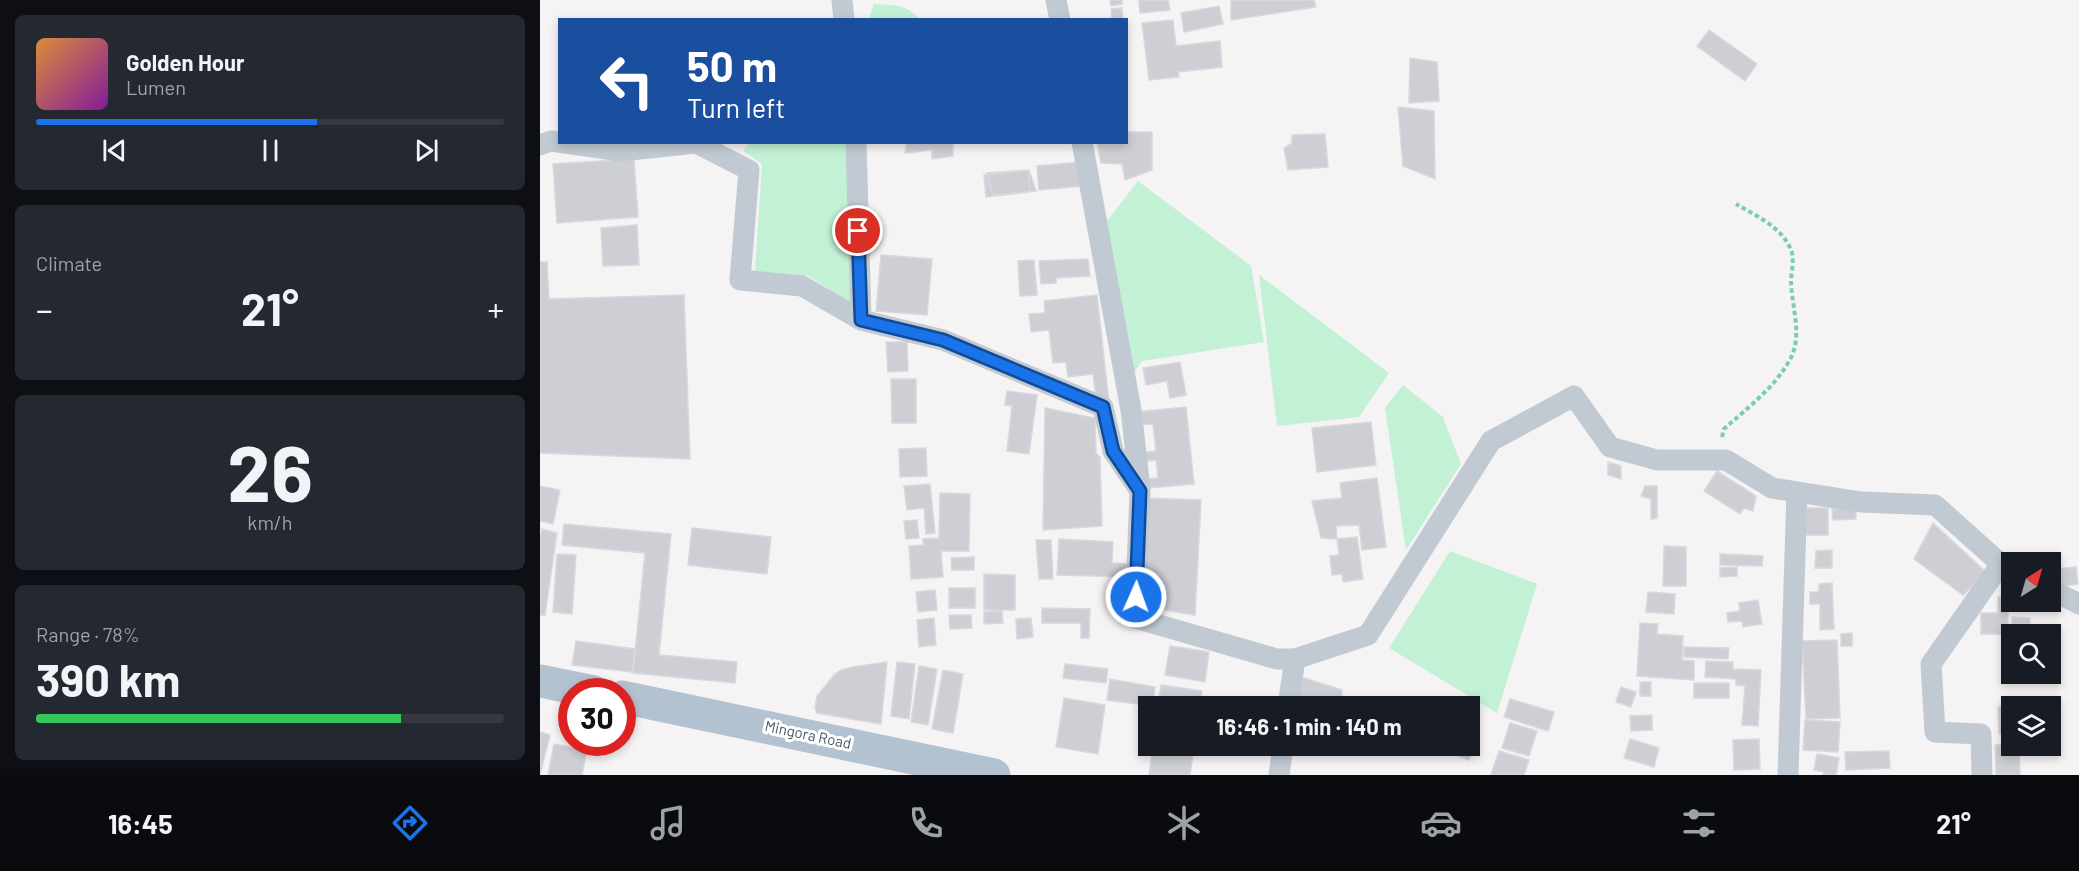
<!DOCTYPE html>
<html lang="en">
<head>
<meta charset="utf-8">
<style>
	body { margin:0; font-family:Barlow,sans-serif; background:#242831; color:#f1f3f6; height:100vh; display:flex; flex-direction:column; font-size:22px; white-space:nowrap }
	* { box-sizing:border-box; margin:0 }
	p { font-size:20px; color:#9ea1a6 }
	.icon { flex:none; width:33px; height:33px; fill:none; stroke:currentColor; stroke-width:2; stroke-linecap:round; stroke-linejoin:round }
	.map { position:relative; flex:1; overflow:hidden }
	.drawer { display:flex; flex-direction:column; gap:15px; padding:15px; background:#0d0f14; width:540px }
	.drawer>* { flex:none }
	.hud { position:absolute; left:18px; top:18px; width:570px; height:126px; border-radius:0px; box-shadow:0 3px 9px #0003; background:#1a4fa0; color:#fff; overflow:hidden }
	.needle { width:39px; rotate:37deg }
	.tools { position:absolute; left:1461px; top:552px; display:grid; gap:12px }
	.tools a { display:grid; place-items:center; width:60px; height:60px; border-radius:0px; background:#171b24; box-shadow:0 3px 9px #0003; font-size:30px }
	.speed { position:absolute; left:18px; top:678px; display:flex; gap:12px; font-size:30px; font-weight:700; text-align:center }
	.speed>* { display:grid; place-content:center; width:78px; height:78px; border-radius:50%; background:#171b24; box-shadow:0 3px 9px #0003; line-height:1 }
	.speed .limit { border:9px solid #d22; background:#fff; color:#111 }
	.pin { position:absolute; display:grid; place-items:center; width:51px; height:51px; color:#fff; margin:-26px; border:3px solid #fff; border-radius:50%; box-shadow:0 2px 6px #0007 }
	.me { position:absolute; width:66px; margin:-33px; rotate:2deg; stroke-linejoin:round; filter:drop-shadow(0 0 4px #0008) }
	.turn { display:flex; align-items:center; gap:21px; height:126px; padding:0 30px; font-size:27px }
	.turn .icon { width:78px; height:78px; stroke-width:2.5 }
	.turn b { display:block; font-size:42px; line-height:51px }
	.big { font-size:45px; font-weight:700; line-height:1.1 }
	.drawer .widget { flex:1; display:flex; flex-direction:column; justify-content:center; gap:9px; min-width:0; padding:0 21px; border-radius:9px; background:#242831 }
	.drawer .dial { align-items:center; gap:0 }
	.dial b { font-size:78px; line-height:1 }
	.song { display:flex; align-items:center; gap:18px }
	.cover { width:72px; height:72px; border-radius:9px; background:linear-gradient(135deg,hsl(30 70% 55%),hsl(290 70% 35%)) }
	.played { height:6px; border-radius:3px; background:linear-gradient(90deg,#1a73e8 60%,#363941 60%) }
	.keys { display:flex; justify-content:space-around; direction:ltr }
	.heat { display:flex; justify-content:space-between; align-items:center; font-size:33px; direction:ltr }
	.charge { height:9px; border-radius:4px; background:linear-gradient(90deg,#34c759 78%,#363941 0) }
	.trip { position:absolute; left:598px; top:696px; width:342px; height:60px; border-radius:0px; background:#171b24; box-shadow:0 3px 9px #0003; font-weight:700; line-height:60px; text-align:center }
	.dock { display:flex; height:96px; justify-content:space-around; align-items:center; background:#090b0e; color:#9ea1a6 }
	.dock .icon { width:42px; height:42px }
	.dock .on { color:#1a73e8 }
	.dock b { font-size:27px; color:#f1f3f6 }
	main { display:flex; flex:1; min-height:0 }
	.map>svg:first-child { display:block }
</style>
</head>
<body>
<main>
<section class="drawer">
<div class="widget">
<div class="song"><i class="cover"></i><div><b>Golden Hour</b><p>Lumen</p></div></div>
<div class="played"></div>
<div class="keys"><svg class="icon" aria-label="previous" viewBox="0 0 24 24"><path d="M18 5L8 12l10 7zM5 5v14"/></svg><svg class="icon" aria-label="pause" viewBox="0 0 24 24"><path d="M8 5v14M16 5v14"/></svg><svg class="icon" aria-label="next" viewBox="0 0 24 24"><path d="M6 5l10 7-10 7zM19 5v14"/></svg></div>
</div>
<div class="widget"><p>Climate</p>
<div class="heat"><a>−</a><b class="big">21°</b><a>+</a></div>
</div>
<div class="widget dial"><b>26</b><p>km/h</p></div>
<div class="widget"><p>Range · 78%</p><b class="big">390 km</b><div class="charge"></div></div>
</section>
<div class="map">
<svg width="1539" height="775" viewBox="0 0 1539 775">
	<rect width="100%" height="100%" fill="#f5f3f3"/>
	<path fill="#c3f1d5" d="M334,4C352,5 368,4 379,19H329Z
		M209,143H309L314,305L268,276L215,272L222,164L203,151Z
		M598,181L711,266L724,342L602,361L594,373L564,225Z
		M719,275L849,373L819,417L737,426Z
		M863,385L903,417L921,464L866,550L845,408Z
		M910,551L997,584L957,713L849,648Z"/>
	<path fill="#cdcfd5" stroke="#d7d9de" stroke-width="1.5" d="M570,0H582V4L571,6Z
		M599,0H628L630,10L600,13Z
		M691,0H774L776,7L691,20Z
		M679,6L683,24L644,32L641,13Z
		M582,8L583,20H572L571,9Z
		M633,20L636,46L680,41L682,67L638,72L639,77L609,80L602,23Z
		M1169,30L1217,64L1205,81L1157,46Z
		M870,58L897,62L899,101L869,103Z
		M858,107L894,111L895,179L863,166Z
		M586,132H612V170L585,180L582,164L561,163L557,142H586Z
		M785,134L788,167L748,170L744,148L752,143V135Z
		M367,142H413V156L392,159V150L365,153Z
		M94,159L98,217L17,223L13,164Z
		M540,162L543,186L499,190L497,166Z
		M488,170L490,192L446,197L444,175Z
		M489,170L496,191L453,195L447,173Z
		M97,225L99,265L63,266L61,228Z
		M341,255L392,259L387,315L336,311Z
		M548,259L550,276L516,278V283L501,284L499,261Z
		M494,260L497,295L480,296L478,261Z
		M0,262H7L9,299L144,295L150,459L0,453Z
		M557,295L569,402L557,403L553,374L528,377L526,362L513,363L509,330L491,332L489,314L505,313L504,301Z
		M346,342H367L368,371L348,372Z
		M640,362L646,395L630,398L627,381L606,385L603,368Z
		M351,379H376V423H352Z
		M467,391L497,395L489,454L467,451L472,406L465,405Z
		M646,407L654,484L609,488L608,479L618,478L616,460L601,462L600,453L616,451L613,424L597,425L596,412Z
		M505,408L555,418L556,453L560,457L562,526L503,530Z
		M831,422L836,465L777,472L772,428Z
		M386,448L387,476L360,477L359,449Z
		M1068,462L1081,466V479L1068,475Z
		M1177,471L1216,496L1213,511L1204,508L1200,514L1164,491Z
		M837,478L846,547L822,550L819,525L796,526L797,539L781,538L772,501L802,498L800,483Z
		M390,484L395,533L386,534L384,508L367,510L364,486Z
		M0,486L20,490L13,524L0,521Z
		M1105,486H1117V518L1111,519V499L1101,496Z
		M400,493L430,494L429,551H401L403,577L371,579L369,546L384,545L383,539L399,538Z
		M605,498L661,500L655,615L601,606Z
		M1263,508H1288V535H1263Z
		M1316,508V519L1293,520L1292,509Z
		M377,520L379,538L366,539L364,521Z
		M1393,523L1447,573L1423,595L1374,559Z
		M24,524L131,534L119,655L197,662L195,683L93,673L105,553L22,545Z
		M152,528L231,537L227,574L148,565Z
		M2,529L17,533L5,615H0V539Z
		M817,537L823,579L803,582L802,574L792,575L790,556L799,555L797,539Z
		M519,539L573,542L572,563L590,564V577L517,575Z
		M496,540H511L513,579H499Z
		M1124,546L1146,547V586H1123Z
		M1292,550V568H1275L1276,551Z
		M17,554L36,555L32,614L13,612Z
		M1180,554L1223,556L1222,566L1180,565Z
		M434,557V570H412L411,558Z
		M1197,567V576L1180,577V568Z
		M1536,567L1538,584L1519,587L1517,569Z
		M444,574L475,575V610H444Z
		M1292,583L1294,629L1280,630V604H1270V592H1279V584Z
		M409,588H435V608H409Z
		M395,590L397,610L378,612L376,592Z
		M1108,592L1135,594L1134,614L1106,612Z
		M1458,597H1468V634H1441V613H1458Z
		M1218,600L1222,624L1203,627L1202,621L1188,622L1187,613L1200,611L1199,603Z
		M502,608L550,609L549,638H541V623H502Z
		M462,611L463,623L444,624V612Z
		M409,615H431L432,628L410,629Z
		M1472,617L1490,618V625H1486V634L1471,635Z
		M394,618L396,645L379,647L377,620Z
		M491,618L493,637L477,639L476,619Z
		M1100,623L1118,624L1117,634L1143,636L1142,660L1154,661V680L1097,676Z
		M1312,633V646H1301V634Z
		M1297,640L1300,718L1266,719L1262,641Z
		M36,641L95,649L92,672L32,665Z
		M630,646L669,652L665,682L625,675Z
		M1144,647L1189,648L1188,659L1144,657Z
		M1166,661L1193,662V669L1221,670L1218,726L1202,725L1205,686L1196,685V679L1165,677Z
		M347,662L341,724L277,713L275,708L277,696L294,675L301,670L313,667Z
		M357,662L375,664L369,719L351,716Z
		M525,664L568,669L566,683L523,678Z
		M379,666L397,669L388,725L371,722Z
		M403,670L423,674L413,733L392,729Z
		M758,676L802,690L801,706H759L754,703Z
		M570,679L615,687L612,706L567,700Z
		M1100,682H1111V696H1100Z
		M1154,683H1189V698H1154Z
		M621,685L662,691L660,706H618Z
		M1081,687L1096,692L1091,707L1076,702Z
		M524,698L565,705L558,754L516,747Z
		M970,699L1014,712L1008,731L964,717Z
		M1472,706V734H1459L1458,707L1474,706Z
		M1112,715V730L1091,731L1090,716Z
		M1265,720L1300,722L1298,752L1263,750Z
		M970,723L997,731L989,756L962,748Z
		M0,732L10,735L0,775Z
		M1090,739L1119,748L1114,767L1084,758Z
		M1219,739L1220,769L1194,770L1193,740Z
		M14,744L47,750L42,775H8Z
		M1472,744L1479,746L1480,775H1456L1455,745Z
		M613,746H654L650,775H609Z
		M912,746H925L933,748L929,760L909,753Z
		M959,751L989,760L984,775H951Z
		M1349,751L1350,768L1306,770L1305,752Z
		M1277,754L1299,758L1296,775H1283L1284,772L1274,770Z"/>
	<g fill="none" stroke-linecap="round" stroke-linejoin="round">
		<path stroke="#7ad0a6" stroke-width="4" stroke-dasharray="4.5 3" stroke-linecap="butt" d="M1182,437L1184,429C1206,409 1233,389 1248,363C1264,338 1252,309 1251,282C1251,273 1255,259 1251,250C1242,227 1216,216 1196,204"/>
		<path stroke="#c1cad2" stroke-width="21" d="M302,0L304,20
			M516,0L520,20
			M316,142L321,320L403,340L563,407L573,451L600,491L595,618L737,659H755L748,706
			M542,142L591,410L600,488
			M0,145L11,141L81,151L156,143L209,170L200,280L262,286L321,320
			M1510,589L1539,604
			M755,659L828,635L951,441L1034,396L1070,447L1117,460H1186L1232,488L1321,502L1395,505L1461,564L1472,569
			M739,775L743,746
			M1248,775L1257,492
			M1442,775L1441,734L1395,732L1391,664L1461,564"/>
		<path stroke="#b3c2d1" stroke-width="33" d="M0,681L54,692
			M82,697L454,775"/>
	</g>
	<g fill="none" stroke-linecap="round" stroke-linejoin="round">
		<defs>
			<path id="route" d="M318,231L321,320L403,340L563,407L573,451L600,491L596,597"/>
		</defs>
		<use href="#route" stroke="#114b97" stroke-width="15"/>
		<use href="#route" stroke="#1a73e8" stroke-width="10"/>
	</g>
	<g text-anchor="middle" stroke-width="6" stroke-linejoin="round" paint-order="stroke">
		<g font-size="15" fill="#4a5661" stroke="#fff">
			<text transform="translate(268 735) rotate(12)" y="5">Mingora Road</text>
		</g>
	</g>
</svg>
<div class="tools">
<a><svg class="needle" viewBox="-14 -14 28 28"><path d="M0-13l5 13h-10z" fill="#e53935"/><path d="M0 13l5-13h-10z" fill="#9ea1a6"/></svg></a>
<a><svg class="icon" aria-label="search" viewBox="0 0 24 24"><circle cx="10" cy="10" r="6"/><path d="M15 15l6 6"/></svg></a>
<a><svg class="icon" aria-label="layers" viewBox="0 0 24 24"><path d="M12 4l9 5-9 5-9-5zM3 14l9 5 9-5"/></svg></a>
</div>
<div class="speed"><div class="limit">30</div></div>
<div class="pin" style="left:318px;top:231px;background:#d93025"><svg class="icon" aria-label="arrive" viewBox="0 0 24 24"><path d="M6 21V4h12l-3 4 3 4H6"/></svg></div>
<svg class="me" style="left:596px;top:597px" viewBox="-20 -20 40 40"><circle r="17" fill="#1a73e8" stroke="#fff" stroke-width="3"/><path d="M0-11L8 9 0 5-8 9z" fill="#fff"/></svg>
<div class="trip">16:46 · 1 min · 140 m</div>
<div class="hud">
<div class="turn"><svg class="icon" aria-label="left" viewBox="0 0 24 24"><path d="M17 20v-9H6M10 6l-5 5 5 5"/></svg><div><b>50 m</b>Turn left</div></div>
</div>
</div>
</main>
<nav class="dock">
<b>16:45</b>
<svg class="icon on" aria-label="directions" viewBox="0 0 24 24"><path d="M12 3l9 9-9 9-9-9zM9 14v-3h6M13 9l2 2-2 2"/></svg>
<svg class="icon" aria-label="music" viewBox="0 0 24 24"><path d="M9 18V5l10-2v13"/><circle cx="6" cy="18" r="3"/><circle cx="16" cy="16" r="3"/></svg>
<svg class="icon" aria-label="phone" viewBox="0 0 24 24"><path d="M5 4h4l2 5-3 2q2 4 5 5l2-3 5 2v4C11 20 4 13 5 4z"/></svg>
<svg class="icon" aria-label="climate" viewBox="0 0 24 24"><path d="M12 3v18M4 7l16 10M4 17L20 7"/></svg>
<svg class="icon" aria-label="car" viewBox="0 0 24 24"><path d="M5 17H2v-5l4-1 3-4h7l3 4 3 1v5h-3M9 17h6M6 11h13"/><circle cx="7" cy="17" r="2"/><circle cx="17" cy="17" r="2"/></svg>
<svg class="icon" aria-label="filters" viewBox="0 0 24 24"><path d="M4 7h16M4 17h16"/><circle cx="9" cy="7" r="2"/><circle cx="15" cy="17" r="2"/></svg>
<b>21°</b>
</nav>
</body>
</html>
